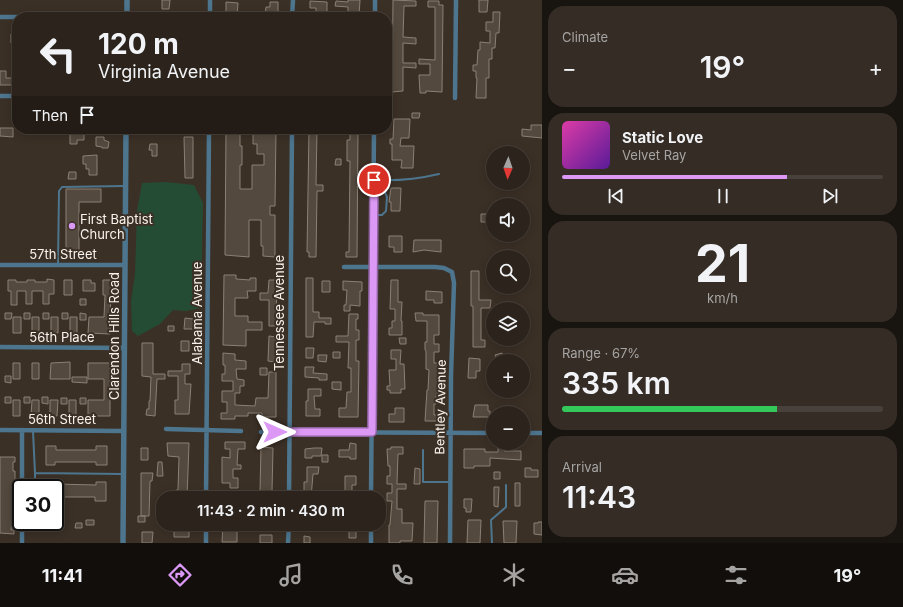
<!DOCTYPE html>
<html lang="en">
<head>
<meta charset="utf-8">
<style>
	body { margin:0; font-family:Inter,sans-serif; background:#342c25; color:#f1f3f6; height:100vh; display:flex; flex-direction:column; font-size:15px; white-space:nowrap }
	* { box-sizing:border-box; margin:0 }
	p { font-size:13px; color:#a6a4a3 }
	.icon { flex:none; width:22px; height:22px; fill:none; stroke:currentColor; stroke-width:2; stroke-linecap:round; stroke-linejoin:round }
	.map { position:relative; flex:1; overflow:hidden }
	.side { display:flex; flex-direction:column; gap:6px; padding:6px; background:#18140f; width:361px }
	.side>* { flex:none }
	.guide { position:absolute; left:12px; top:12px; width:380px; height:122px; border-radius:16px; box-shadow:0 2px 10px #0003,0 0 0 1px #48413b; background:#2c241c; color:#f1f3f6; overflow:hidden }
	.needle { width:26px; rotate:182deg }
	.buttons { position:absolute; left:486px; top:146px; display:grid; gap:8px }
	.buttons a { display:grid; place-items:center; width:44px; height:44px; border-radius:50%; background:#2c241c; box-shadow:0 2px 10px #0003,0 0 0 1px #48413b; font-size:20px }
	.speed { position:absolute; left:12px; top:479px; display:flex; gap:8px; font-size:20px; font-weight:700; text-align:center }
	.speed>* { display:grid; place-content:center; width:52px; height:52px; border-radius:50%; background:#2c241c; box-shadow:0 2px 10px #0003,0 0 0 1px #48413b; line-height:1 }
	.speed .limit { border:2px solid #111; border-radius:6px; background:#fff; color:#111 }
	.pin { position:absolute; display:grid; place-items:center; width:34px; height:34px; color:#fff; margin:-17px; border:2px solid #fff; border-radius:50%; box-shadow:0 1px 4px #0007 }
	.me { position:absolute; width:44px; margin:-22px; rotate:90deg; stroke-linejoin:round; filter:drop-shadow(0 0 3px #0008) }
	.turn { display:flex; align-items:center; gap:14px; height:84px; padding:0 20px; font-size:18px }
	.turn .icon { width:52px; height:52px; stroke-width:2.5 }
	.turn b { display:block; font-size:28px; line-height:34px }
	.then { display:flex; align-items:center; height:38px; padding:0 20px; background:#0003; gap:8px; font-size:15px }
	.big { font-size:30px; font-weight:600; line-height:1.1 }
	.side .card { flex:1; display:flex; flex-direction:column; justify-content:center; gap:6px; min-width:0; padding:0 14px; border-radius:16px; background:#342c25 }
	.side .dial { align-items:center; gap:0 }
	.dial b { font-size:52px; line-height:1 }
	.song { display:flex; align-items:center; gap:12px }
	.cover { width:48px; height:48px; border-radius:6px; background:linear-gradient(135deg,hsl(320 70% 55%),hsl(270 70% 35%)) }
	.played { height:4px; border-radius:2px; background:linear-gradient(90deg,#db99f5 70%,#48413b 70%) }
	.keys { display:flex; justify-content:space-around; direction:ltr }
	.heat { display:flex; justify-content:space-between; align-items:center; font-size:22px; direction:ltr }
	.charge { height:6px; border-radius:3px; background:linear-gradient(90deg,#34c759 67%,#48413b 0) }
	.trip { position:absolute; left:156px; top:491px; width:230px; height:40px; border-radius:16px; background:#2c241c; box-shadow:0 2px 10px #0003,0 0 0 1px #48413b; font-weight:600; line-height:40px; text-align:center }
	.menu { display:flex; height:64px; justify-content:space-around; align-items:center; background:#120e0b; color:#a6a4a3 }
	.menu .icon { width:28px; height:28px }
	.menu .current { color:#db99f5 }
	.menu b { font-size:18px; color:#f1f3f6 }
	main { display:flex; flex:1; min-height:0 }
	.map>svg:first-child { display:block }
</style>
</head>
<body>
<main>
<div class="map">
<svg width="542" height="543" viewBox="0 0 542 543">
	<rect width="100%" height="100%" fill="#3b3026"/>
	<path fill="#244c35" d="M166,182L194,185L203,203L201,308L186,311L173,310L160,324L138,336L132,331L131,301L135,274L137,211L142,183Z"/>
	<path fill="#54493e" stroke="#8c8074" d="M162,0H170L169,9H162Z
		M348,0H360L359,16H348V7L335,6L336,1L348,2Z
		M393,0L416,1V6H404L403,37L416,38V44L403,43V63H416V68L403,67V91L392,92Z
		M479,0H488L487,12H479Z
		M310,1L327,2V16H318V13H316V8H310Z
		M428,1H439V5H443L442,92L426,91V93H420L419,75H430V64H419V59L435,60V7H428Z
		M226,2L238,3L237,17H226Z
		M270,2H278V15L265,14L266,7H270Z
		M255,12H262V17H255Z
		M493,12H500L499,33H496L495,48H492V59H489V78H486V98H476L477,78H476V71H473V65H477L478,50H480V42L490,43V31H486V22H493Z
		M11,34H17V43H11Z
		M0,71H6V78H17V85H0Z
		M412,113H420L419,118H412Z
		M394,119H410L409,138H401L400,146H414L413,168H401L402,160H392V144H390V139H393Z
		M531,125H542V138L522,136V129L531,130Z
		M0,128H13V137L0,136Z
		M29,129H57V133L29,134Z
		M70,129H84V140H77V144H70Z
		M226,129H240V146H242V165H240V189H252V165H264V154H257V144H253V129H276L275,206H270V215H275V257L263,256V246H261V220H249V257L225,255Z
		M309,130H317L316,185H323V191H317L316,257H309V252H307Z
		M350,130H358L357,257H346V252H349L350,161H347V140H350Z
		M96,137H104V140L109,142L108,148H102V147L96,146Z
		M184,137H193V178H185Z
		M150,144H157V156H152V150H149Z
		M97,155V175H89V169H86V164H83V156Z
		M336,159H341V165H335Z
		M69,172H76V179H68Z
		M391,188H401L400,211H391V202H389Z
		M66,189H101V202H79V250H66Z
		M481,214H487V222H481Z
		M389,236H402V252H394V247H389Z
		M414,240H441V252L424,250L413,252Z
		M471,271H479V300H491L490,308H481V340H485V347H473V306H471Z
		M224,275H236V279L250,280V278H256V291H247L248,298H235V316H248V322H262V330H246V346L223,345Z
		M306,278H313V312H319V318H331V324H325V322H314L313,337H306Z
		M47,279L54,280V294H49V304H43V291H32V304H26V291H17V305H11V291H8V280H16V282H27V280H35V282H47Z
		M64,280H72V295H64Z
		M83,280H91V283H95V291H83Z
		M103,280H111L110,334L88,333L89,317H104L105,295H103Z
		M269,280H277L276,326H269V300H260V293H268Z
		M391,280H398V302H402L401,321H402V335H389V328H392V321H395V309H390Z
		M322,281H330V292H322Z
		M343,281L362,282V291H360V306L350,305V311H344V305H346L347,290H343Z
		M426,291L442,292V303H434V300H426Z
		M80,299H86V305H80Z
		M5,313H12L11,319H5Z
		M24,313H30V319H24Z
		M43,313H49V319H43Z
		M62,313H68V319H62Z
		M80,313L86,314V320H80Z
		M415,313H423V315H439V335H434V344H439V352H434V363H441L439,378H438V396H436V404H434V415H438V421H425L427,390H428L429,370L426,369V351L425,350V342H427V321H416Z
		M349,314H358V319H356V330H359V340H356V361H359L358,417H339V408H346L347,392H351V368H348L349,342H336V336H348Z
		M13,317H21V333H13Z
		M32,317H39V333H32Z
		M51,317H58V333H51Z
		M70,317H77V333H70Z
		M185,318L193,319V329H184Z
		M168,326H174V331H168Z
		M269,336L276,337L275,362L268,361Z
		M399,338H406V344H400Z
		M181,341H189V351H181Z
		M142,343H153V374H165V379H157L155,416L146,415L147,409H149V401H150L151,377L142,376Z
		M306,348H314L313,358H306Z
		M391,350H401L400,364H404L405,389H401V393H390V390H387V386H390L389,370H396V359H391Z
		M333,352H340V358H333Z
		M223,353L235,354V360L246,361V369H236L237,379L244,380V386H240V393H235V405L255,406L256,398H268L269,372H276V417H262V413H248V416H235V419H221V413H227V402H222V391H233V381H222V374H225V365H223Z
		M502,353L504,360L498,361L495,355Z
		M318,355H327L326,362L318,361Z
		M469,358L480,359V371H476V378H468Z
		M70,362V379H50L51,363Z
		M13,363H20V379H13Z
		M32,363H39V379H32Z
		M88,363H110V416H88V400H104V379H88Z
		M182,364H190V374H185V384H191L189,414H175V400H178V376H168V371H182Z
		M305,367H314L313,373L327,374V380H319V378L305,377Z
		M260,368H267V375H260Z
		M5,376H11V383L5,382Z
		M72,377H87V383L72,382Z
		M332,382H341V390L332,389Z
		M308,389H321V396H314L315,409H320V416H306V401H308Z
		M5,397H11V403H5Z
		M24,397H30V403H24Z
		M42,397H48V404L42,403Z
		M61,398H67V404H61Z
		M80,398H86V404H80Z
		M13,400H20V416H13Z
		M32,400H39V416H31Z
		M50,400H58L57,416H50Z
		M69,400H76V416H69Z
		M475,405H488V411H490V417H473Z
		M395,408H404V422H389V414H395Z
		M225,442H245V449H238L237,465H241V469H233V478H238V488H230V483H222V457L230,458V449H225Z
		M167,443H189L187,498H176V490H178L179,457L168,456Z
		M350,443L356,444V459H350V457H339V450H349Z
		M46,446H56V450H96V446H107V465H96V462H55V465H46Z
		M261,447L273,448L272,491H260Z
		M391,447H403V454H398L397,483V484H406V489H397V509H402V523H413L412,541H400V543H389V525H390L392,501H387V493H392V484H387V476H390V466H388L387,449H391Z
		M498,447H504V451H521V460L490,458V466H474V468H464V449H485V452H498Z
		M141,448H148V460H141Z
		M314,448H322L321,456H312V458H305V449Z
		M322,455H328V462H322Z
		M0,457H15V462H13V471H15V482H13L12,491H15V501H13L14,521H12L11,530H14V534L0,533Z
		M158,462H162L163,476H157Z
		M307,467H319L318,474H313L311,498H305V493H304V482H307Z
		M415,468L420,469V484H414Z
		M525,468H531V470H538V477H525Z
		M494,472H500V479H494Z
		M141,473H153L152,481H150L149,516H141Z
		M345,476H356V485H352V498H336V492H345Z
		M45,482H55V488H45Z
		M96,482H106V501H95V497H55V484L96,485Z
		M515,483H520V506H515Z
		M494,487H499L498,507L494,506Z
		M464,499H472L471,512H466V508H464Z
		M425,501H438L437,543H424Z
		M138,516H145V522H138Z
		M86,520H94V525H86Z
		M468,520H481L480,543H467Z
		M503,521H517L516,543H504Z
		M538,522H542V535L534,534V523H538Z
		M76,523H82V528H75Z
		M180,524H189V537H174V527H180Z
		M223,524H237V542H222Z
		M304,524H312V528H304Z
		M349,524H356V538H349Z
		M142,532H153L152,543H142Z
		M260,535H272V543H260Z
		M304,536L310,537V543H304Z"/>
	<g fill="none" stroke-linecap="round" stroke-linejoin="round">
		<path stroke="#4d758e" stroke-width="2" d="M375,180C397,181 418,179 439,174
			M374,189L384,190L387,197L386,211L382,215H375
			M58,265L59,191L62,187L124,186
			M33,431L35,473L122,474
			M423,450V482H450
			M35,488V473
			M262,524L288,525
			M492,543L491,520L506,507V485"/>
		<path stroke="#4d758e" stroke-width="4.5" d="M0,17H17
			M210,17V0
			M292,17L293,0
			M375,17V0
			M0,96H17
			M455,98L456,0
			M0,265H125
			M344,267H435L444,268L452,272L454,283L451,376L450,543
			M0,347L125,348
			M166,429L241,431
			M0,430L124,431
			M22,430V488
			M261,432L493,433
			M523,433H542
			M206,498L209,129
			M289,498L292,129
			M371,498L374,129
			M22,522V542
			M206,543V524
			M288,543L289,524
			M371,543V524"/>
		<path stroke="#4d758e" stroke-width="5.5" d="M127,17V0
			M123,543L126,129"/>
	</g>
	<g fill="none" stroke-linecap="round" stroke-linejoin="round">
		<defs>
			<path id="route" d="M275,432H372L374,180"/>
		</defs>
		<use href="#route" stroke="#8e639f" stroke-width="10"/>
		<use href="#route" stroke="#db99f5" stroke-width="7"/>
	</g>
	<circle fill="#db99f5" stroke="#3b3026" stroke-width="1.5" cx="72" cy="226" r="4"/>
	<g text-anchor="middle" stroke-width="4" stroke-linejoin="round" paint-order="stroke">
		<g font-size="13" fill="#f9f2ec" stroke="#3b3026" text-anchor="start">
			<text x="80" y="224">First Baptist<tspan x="80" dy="15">Church</tspan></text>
		</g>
		<g font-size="13" fill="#f9f2ec" stroke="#3b3026">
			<text x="63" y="259">57th Street</text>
			<text transform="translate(197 313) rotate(-90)" y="5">Alabama Avenue</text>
			<text transform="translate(279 313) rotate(-90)" y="5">Tennessee Avenue</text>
			<text transform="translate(114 336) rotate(-90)" y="5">Clarendon Hills Road</text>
			<text x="62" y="342">56th Place</text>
			<text transform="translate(440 407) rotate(-89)" y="5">Bentley Avenue</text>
			<text x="62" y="424">56th Street</text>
		</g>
	</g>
</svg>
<div class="buttons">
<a><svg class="needle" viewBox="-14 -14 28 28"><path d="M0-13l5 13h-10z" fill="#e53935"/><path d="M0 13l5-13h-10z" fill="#a6a4a3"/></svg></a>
<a><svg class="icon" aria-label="sound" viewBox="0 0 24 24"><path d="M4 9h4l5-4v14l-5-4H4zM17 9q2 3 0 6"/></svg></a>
<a><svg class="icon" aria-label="search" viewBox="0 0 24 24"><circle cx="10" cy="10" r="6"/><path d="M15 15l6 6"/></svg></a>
<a><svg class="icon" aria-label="layers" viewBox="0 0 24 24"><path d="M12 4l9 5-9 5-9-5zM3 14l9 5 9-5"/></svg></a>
<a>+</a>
<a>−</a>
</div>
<div class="speed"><div class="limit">30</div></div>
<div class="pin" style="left:374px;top:180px;background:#d93025"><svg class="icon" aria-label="arrive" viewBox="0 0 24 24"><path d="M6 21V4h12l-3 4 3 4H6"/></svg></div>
<svg class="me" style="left:275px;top:432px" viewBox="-20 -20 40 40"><path d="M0-17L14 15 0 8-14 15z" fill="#db99f5" stroke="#fff" stroke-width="4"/></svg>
<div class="trip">11:43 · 2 min · 430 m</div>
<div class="guide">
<div class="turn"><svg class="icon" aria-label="left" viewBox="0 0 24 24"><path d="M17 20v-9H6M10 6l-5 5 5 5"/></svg><div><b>120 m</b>Virginia Avenue</div></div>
<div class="then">Then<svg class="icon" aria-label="arrive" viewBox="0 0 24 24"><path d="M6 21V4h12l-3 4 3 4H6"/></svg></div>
</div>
</div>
<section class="side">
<div class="card"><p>Climate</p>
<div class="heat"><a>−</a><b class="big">19°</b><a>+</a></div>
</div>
<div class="card">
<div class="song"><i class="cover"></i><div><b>Static Love</b><p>Velvet Ray</p></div></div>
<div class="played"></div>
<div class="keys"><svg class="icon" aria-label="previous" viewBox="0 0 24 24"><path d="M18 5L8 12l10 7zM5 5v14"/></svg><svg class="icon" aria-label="pause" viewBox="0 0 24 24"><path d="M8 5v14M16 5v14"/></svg><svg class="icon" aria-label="next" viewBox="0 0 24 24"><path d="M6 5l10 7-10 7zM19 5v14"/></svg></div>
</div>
<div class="card dial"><b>21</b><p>km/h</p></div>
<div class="card"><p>Range · 67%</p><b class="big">335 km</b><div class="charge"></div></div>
<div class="card"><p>Arrival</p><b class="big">11:43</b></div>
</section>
</main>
<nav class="menu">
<b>11:41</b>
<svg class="icon current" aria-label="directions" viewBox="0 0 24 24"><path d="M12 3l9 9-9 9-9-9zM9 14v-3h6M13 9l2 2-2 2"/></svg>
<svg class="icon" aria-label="music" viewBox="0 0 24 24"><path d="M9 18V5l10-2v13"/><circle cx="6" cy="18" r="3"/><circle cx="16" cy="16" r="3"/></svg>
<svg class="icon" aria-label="phone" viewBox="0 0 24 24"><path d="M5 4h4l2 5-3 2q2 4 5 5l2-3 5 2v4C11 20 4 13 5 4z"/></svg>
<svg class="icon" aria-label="climate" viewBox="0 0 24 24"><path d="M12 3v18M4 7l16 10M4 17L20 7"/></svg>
<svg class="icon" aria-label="car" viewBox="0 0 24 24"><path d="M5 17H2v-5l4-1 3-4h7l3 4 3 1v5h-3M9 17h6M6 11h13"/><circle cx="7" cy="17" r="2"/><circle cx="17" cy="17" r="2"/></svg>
<svg class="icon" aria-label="filters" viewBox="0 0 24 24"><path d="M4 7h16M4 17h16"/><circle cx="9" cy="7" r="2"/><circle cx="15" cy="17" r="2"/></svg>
<b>19°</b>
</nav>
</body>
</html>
